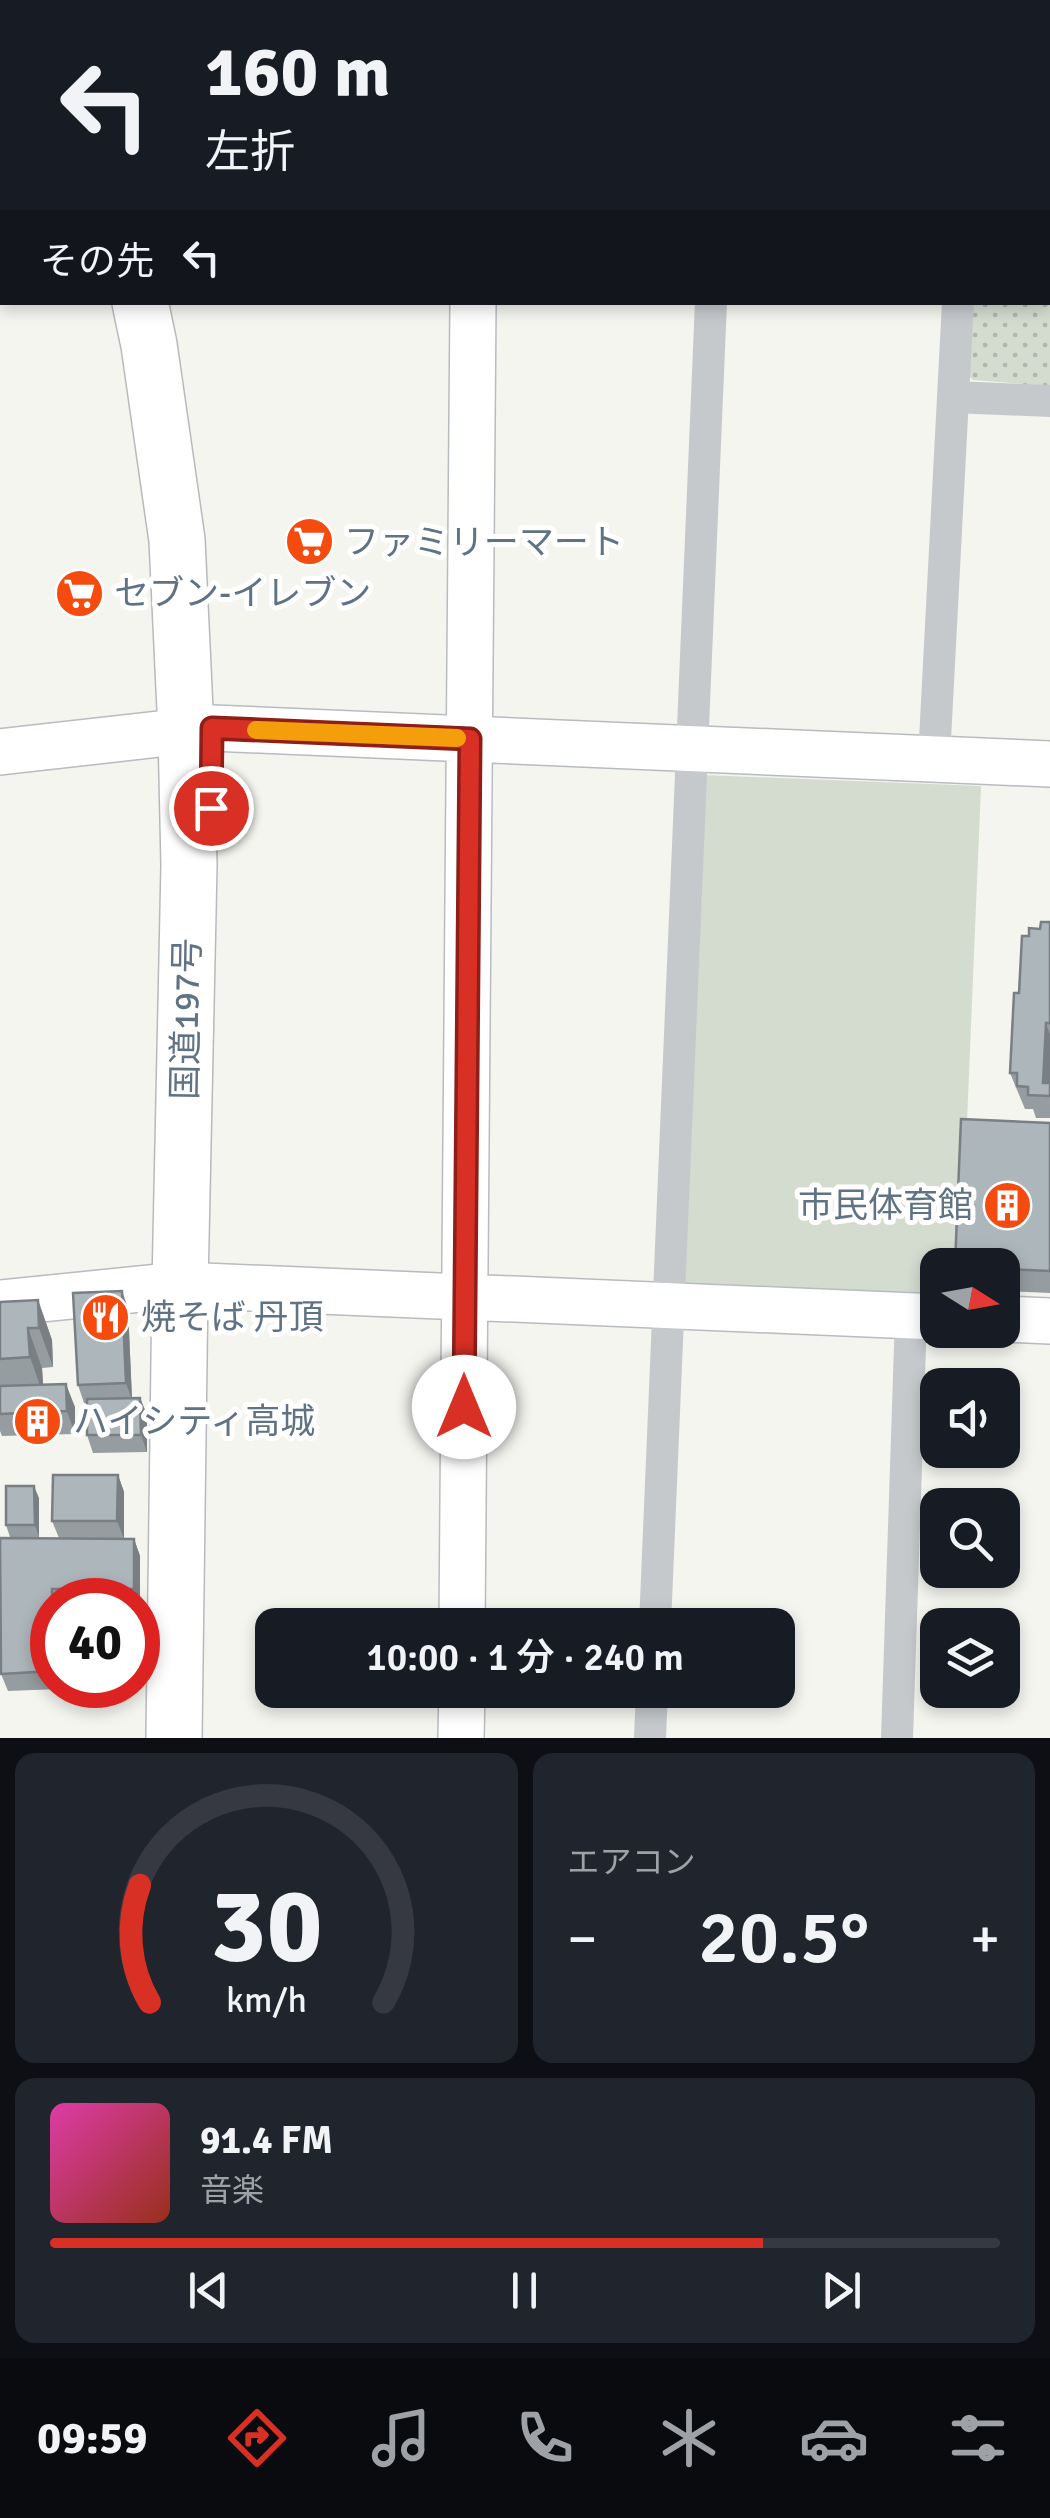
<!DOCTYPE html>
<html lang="ja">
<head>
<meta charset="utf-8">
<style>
	body { margin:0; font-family:Signika,"Noto Sans JP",sans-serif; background:#20242c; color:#f1f3f6; height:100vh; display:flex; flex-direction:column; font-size:38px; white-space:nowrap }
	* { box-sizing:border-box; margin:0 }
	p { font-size:32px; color:#9ea1a6 }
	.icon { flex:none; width:55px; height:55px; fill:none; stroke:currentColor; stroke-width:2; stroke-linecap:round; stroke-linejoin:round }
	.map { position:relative; height:1738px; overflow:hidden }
	.drawer { display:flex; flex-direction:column; gap:15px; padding:15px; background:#0d0f14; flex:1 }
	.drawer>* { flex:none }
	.hud { position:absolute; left:0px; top:0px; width:1050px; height:305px; box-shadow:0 5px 15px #0003; background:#171b24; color:#f1f3f6; overflow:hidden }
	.needle { width:65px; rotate:101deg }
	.controls { position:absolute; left:920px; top:1248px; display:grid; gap:20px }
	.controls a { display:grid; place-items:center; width:100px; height:100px; border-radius:20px; background:#171b24; box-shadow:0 5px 15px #0003; font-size:50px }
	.speed { position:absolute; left:30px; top:1578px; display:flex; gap:20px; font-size:50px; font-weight:700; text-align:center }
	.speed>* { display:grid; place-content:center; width:130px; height:130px; border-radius:50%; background:#171b24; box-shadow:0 5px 15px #0003; line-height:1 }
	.speed .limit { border:15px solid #d22; background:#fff; color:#111 }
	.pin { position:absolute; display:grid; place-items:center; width:85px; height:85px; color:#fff; margin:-42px; border:5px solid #fff; border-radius:50%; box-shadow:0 2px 10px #0007 }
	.me { position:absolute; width:110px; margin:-55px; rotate:0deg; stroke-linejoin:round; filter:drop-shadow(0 0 8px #0008) }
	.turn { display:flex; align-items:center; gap:35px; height:210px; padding:0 40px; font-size:45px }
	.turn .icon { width:130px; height:130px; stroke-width:2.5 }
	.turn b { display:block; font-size:70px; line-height:85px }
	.then { display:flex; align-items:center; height:95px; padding:0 40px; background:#0003; gap:20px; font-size:38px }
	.big { font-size:75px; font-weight:600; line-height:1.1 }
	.drawer .tile { flex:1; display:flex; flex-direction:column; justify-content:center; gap:15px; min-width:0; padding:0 35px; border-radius:20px; background:#20242c }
	.drawer .dial { align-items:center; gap:0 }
	.dial svg { height:260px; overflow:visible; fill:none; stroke:#363941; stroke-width:7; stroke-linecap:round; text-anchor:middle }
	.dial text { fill:#f1f3f6; stroke:none }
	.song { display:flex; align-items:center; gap:30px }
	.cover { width:120px; height:120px; border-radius:15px; background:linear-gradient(135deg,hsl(320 70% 55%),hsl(10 70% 35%)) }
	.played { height:10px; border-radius:5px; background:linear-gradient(90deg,#d93025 75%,#363941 75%) }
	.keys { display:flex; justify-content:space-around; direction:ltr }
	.heat { display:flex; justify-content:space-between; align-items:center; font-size:55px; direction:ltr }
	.drawer .tiles { flex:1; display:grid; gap:15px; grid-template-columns:1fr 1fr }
	.tile:last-child { grid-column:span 2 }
	.trip { position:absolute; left:255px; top:1608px; width:540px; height:100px; border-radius:20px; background:#171b24; box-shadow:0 5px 15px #0003; font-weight:600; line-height:100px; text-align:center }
	.tab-bar { display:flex; height:160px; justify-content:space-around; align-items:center; background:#090b0e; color:#9ea1a6 }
	.tab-bar .icon { width:70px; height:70px }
	.tab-bar .on { color:#d93025 }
	.tab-bar b { font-size:45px; color:#f1f3f6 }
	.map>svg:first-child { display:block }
</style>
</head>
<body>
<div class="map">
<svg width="1050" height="1738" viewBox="0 0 1050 1738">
	<defs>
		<pattern id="park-dots" width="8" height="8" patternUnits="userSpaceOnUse" patternTransform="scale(2.5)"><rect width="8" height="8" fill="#d4dcd0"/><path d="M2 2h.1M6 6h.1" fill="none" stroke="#afb7ae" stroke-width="1.8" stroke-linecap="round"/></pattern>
	</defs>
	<rect width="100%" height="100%" fill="#f4f5ef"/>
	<path fill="url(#park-dots)" d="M1048,204H1050V386L973,380L965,372L968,303L1048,302Z"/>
	<path fill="#d4dcd0" d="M704,775L981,786L961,1265H938L937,1297L683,1286Z"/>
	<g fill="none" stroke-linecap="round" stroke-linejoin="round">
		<defs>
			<path id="secondary" d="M237,2V0
				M476,2V0
				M0,164H2
				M1048,187H1050
				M0,752L212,728L1050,764
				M0,1303L180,1285L938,1317
				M1002,1319L1050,1321
				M462,1625L473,302
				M461,1738L462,1690"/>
			<path id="highway" d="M112,0L113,2
				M140,302L149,345L177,540L186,731L189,865L180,1285L174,1738"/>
		</defs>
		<use href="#secondary" stroke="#b7bcc1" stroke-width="48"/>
		<use href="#highway" stroke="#b7babd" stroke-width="58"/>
		<path stroke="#c6c9cc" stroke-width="32" d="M724,2V0
			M972,2V0
			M953,397L1050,401
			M934,759L958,302
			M655,1625L711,302
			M650,1738L652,1690
			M897,1738L911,1316"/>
		<use href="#secondary" stroke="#fff" stroke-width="45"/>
		<use href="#highway" stroke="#fff" stroke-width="55"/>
	</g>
	<path fill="#959da1" d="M1050,922V1118H1036L1033,1109H1025L1010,1073L1019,993L1029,936Z
		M1050,1123V1293L1002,1291V1265Z
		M38,1300L52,1340L53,1367L42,1368L43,1385L75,1407V1434L2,1436L0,1431V1302Z
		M128,1308L132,1398H140L147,1415V1452L93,1453L87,1435V1403H84L78,1385Z
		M118,1475L124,1492V1539H134L140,1556V1607H138V1600H52V1685H59V1689L8,1691L1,1674L59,1538L52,1521Z
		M39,1498V1537H10L6,1525Z"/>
	<path fill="#797f83" d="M1046,1023L1050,1035V1096L1043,1083Z
		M122,1291L128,1308L132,1400L126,1383Z
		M38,1300L52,1340L53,1367L39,1328Z
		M28,1328L42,1368L44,1397L30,1357Z
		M66,1384L75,1407V1434L67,1411Z
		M140,1398L147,1415V1452L141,1435Z
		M118,1475L124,1492V1539L117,1521Z
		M34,1486L39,1498V1537L35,1525Z
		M134,1539L140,1556V1607L134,1589Z"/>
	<path fill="#adb6bb" stroke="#797f83" stroke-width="2.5" d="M1041,922H1050V1023H1046L1043,1083H1050V1096L1028,1095V1087L1017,1086V1073H1010L1014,993H1019L1022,936H1029V928L1040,929Z
		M961,1119L1050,1123V1271L1002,1269V1265H955Z
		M122,1291L126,1383L78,1385L73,1293Z
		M38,1300L39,1328H28L30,1357L0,1359V1302Z
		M66,1384L67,1411L0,1414V1386Z
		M140,1398L141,1435H87V1399Z
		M53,1475H118L117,1521H52Z
		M6,1486H34L35,1525H6Z
		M0,1538L134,1539V1589H52V1671L1,1674Z"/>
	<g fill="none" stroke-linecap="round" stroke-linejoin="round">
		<defs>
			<path id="route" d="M211,808L212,728L470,739L464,1407"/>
		</defs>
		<use href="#route" stroke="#8d1f18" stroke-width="25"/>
		<use href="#route" stroke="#d93025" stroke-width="18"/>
		<path stroke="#f59e0b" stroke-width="18" d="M256,730L457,738"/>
	</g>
	<defs>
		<symbol id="supermarket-disc" viewBox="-11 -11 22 22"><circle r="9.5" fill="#f54b0f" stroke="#fff"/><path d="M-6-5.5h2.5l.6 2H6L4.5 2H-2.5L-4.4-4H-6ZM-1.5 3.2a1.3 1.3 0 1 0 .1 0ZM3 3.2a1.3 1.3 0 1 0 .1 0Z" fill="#fff"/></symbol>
		<symbol id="building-disc" viewBox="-11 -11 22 22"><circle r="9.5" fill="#f54b0f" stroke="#fff"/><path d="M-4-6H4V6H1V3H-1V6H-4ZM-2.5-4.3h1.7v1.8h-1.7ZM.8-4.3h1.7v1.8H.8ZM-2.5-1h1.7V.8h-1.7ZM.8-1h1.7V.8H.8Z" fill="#fff"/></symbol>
		<symbol id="restaurant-disc" viewBox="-11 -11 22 22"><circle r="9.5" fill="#f54b0f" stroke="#fff"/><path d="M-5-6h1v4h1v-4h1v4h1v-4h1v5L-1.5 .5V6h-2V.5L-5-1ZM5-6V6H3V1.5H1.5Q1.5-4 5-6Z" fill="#fff"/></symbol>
	</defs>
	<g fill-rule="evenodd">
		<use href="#supermarket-disc" x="282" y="514" width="55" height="55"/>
		<use href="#supermarket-disc" x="52" y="566" width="55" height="55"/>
		<use href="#building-disc" x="980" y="1178" width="55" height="55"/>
		<use href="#restaurant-disc" x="78" y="1290" width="55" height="55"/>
		<use href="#building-disc" x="10" y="1394" width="55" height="55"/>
	</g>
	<g text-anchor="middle" stroke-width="10" stroke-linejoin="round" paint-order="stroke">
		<g font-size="35" fill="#607384" stroke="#fff" text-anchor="start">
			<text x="344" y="554">ファミリーマート</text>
			<text x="114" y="605">セブン-イレブン</text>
			<text x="973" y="1217" text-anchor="end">市民体育館</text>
			<text x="141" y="1329">焼そば 丹頂</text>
			<text x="73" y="1433">ハイシティ高城</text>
		</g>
		<g font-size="35" fill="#607384" stroke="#fff">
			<text transform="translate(186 1019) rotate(-89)" y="12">国道197号</text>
		</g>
	</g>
</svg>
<div class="controls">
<a><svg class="needle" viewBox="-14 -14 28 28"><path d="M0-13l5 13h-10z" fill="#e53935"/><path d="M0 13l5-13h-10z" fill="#9ea1a6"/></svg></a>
<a><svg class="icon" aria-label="sound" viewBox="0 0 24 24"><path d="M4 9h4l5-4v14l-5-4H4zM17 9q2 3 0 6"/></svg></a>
<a><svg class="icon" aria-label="search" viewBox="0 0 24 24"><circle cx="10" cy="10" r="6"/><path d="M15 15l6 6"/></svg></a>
<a><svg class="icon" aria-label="layers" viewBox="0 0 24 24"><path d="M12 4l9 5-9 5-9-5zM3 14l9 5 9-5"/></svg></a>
</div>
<div class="speed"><div class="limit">40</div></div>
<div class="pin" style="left:211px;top:808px;background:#d93025"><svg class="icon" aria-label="arrive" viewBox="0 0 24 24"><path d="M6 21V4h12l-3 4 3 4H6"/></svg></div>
<svg class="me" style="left:464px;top:1407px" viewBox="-20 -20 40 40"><circle r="19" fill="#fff"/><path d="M0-13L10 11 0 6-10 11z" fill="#d93025"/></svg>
<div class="trip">10:00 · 1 分 · 240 m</div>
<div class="hud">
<div class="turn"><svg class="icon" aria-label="left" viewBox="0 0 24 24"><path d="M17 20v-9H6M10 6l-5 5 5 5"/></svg><div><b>160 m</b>左折</div></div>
<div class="then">その先<svg class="icon" aria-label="left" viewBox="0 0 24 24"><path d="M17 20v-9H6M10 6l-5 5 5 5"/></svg></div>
</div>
</div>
<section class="drawer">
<div class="tiles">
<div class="tile dial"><svg viewBox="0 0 100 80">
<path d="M14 69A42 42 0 1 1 86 69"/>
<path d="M14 69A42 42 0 0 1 11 33" stroke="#d93025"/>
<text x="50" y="56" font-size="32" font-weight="700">30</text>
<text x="50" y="72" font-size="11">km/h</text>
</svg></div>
<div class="tile"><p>エアコン</p>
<div class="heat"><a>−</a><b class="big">20.5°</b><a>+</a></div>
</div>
<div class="tile">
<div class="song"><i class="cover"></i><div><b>91.4 FM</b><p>音楽</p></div></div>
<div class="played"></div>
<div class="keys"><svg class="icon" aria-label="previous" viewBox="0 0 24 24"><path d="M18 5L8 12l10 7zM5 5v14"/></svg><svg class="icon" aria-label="pause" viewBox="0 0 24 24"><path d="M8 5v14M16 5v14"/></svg><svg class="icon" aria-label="next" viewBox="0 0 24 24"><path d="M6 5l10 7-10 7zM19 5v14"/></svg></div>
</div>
</div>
</section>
<nav class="tab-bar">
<b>09:59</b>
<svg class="icon on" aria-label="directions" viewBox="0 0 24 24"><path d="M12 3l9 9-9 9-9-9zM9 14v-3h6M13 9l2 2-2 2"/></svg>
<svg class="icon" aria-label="music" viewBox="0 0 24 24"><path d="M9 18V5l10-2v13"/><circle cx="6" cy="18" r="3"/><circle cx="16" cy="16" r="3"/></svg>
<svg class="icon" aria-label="phone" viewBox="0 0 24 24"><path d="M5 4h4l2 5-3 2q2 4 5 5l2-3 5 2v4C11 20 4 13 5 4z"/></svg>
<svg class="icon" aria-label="climate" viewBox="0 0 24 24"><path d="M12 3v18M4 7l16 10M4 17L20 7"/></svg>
<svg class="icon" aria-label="car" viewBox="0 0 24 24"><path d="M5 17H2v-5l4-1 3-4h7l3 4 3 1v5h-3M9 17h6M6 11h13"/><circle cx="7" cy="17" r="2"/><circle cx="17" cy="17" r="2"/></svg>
<svg class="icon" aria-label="filters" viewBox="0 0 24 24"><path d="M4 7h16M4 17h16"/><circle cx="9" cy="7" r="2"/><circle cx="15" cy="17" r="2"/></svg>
</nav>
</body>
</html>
